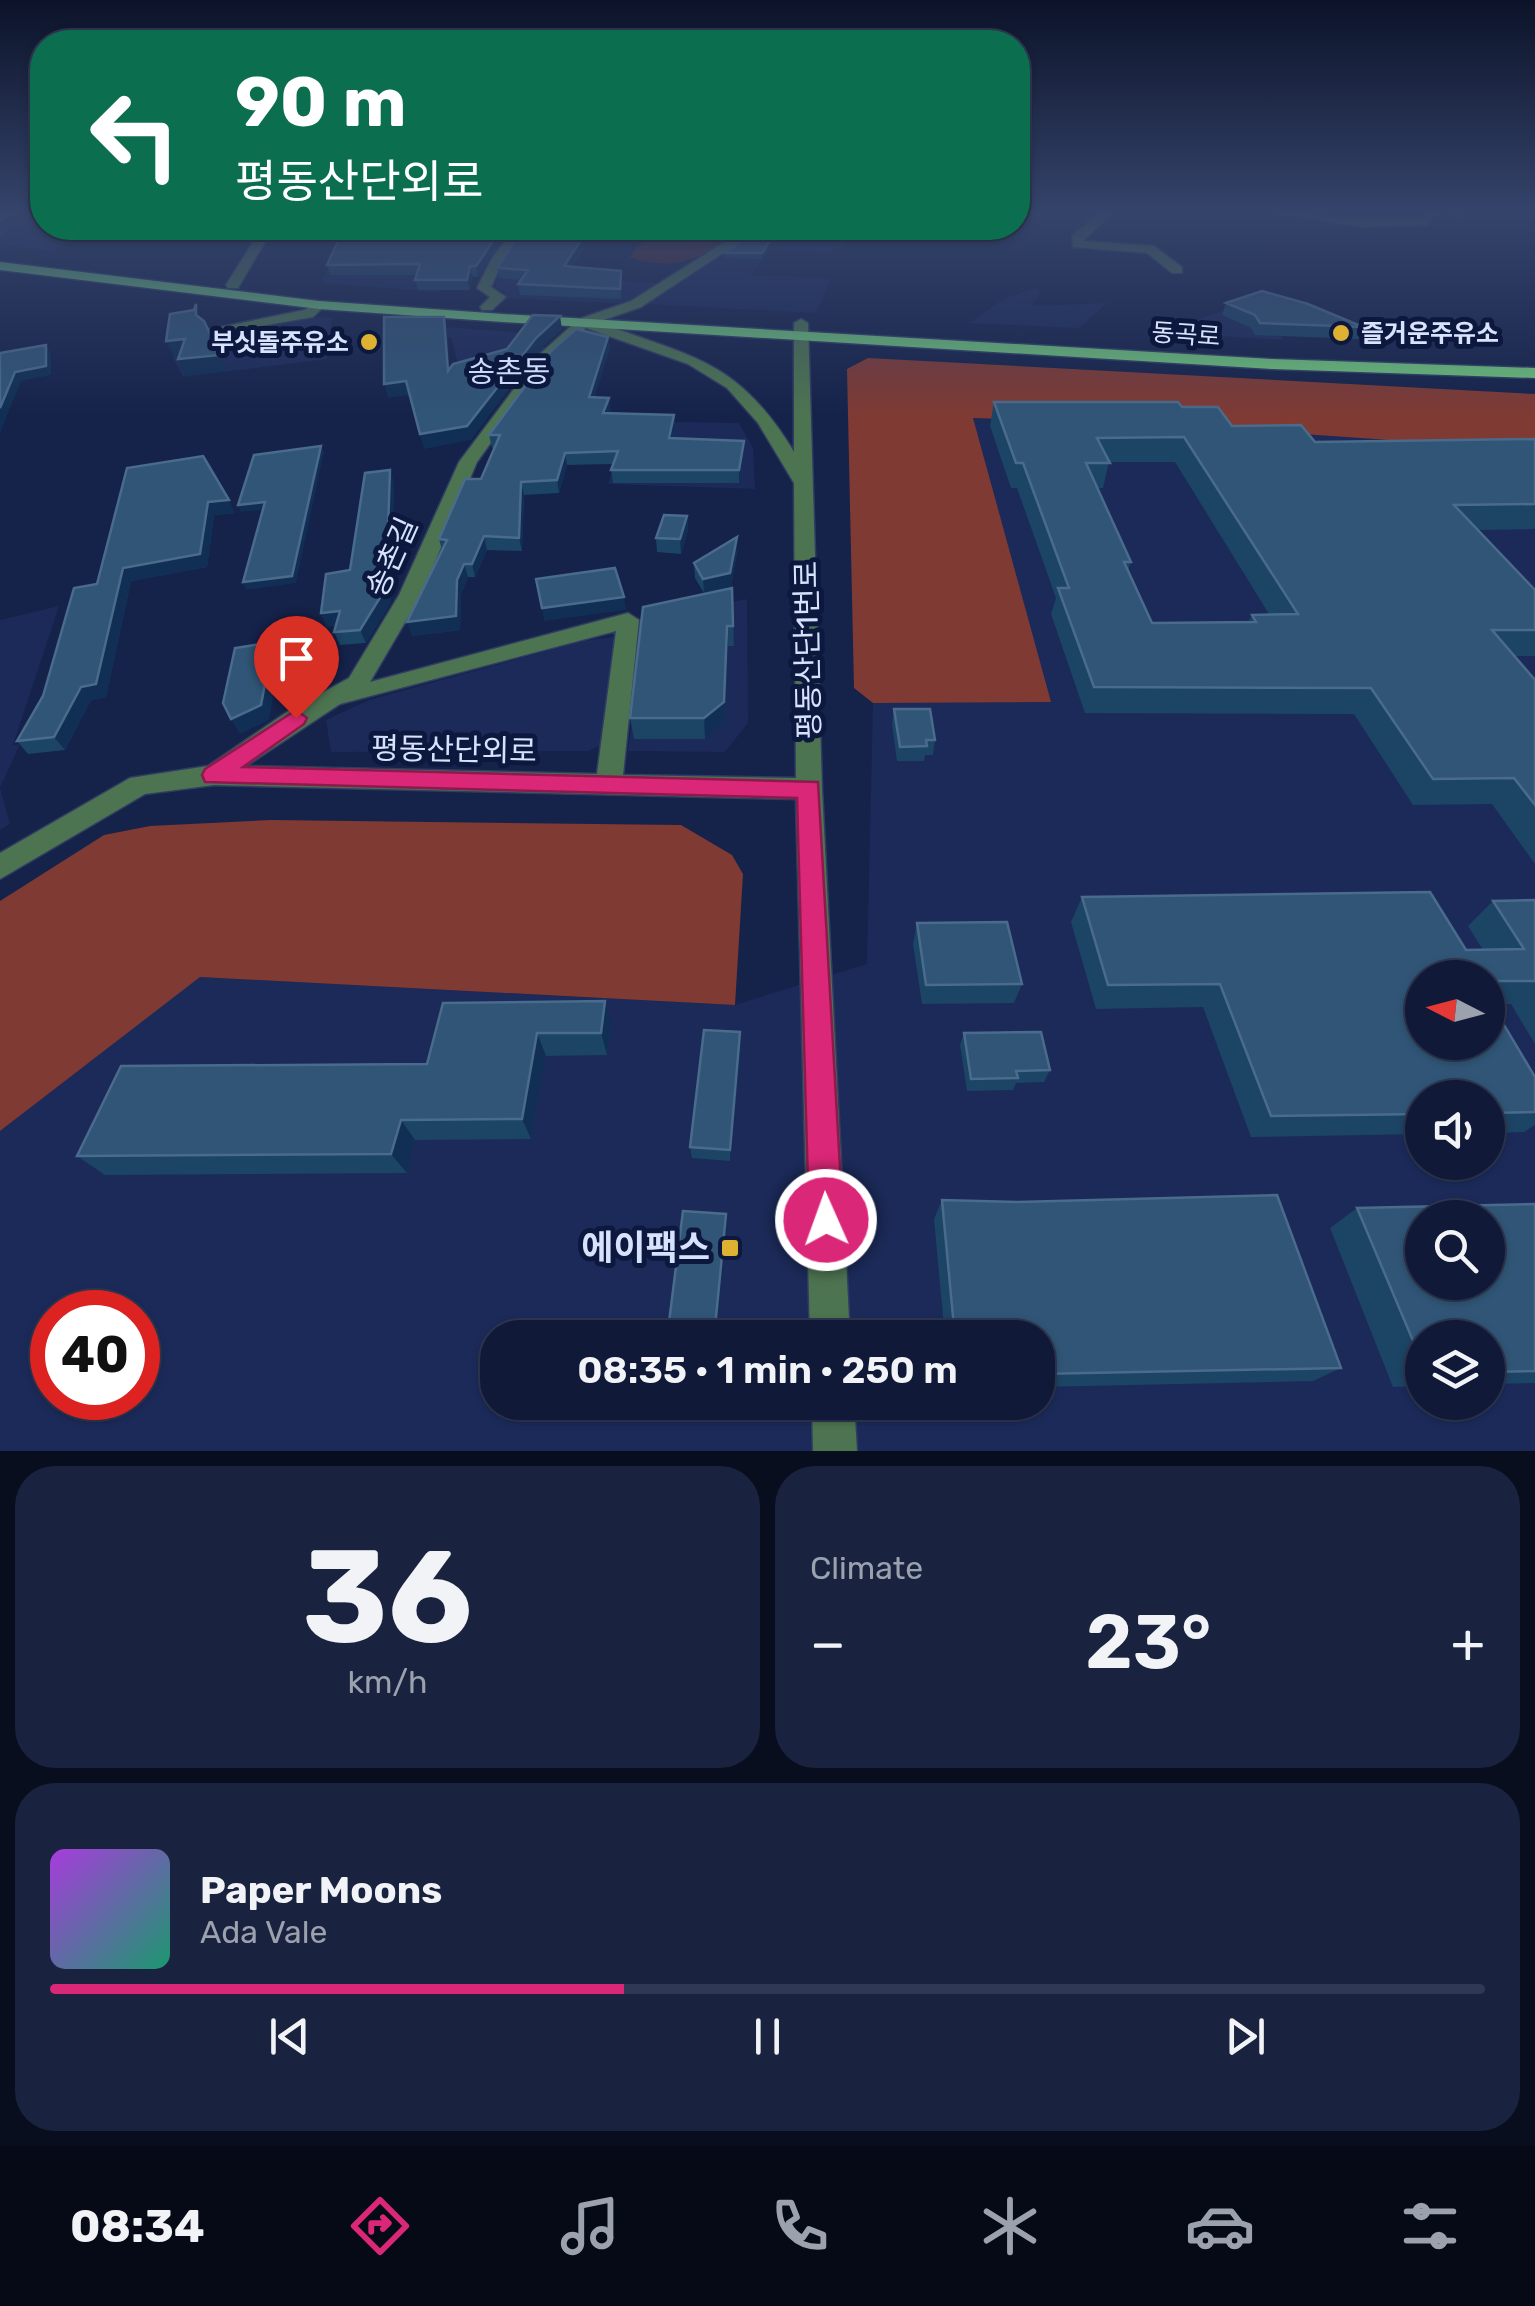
<!DOCTYPE html>
<html lang="en">
<head>
<meta charset="utf-8">
<style>
	body { margin:0; font-family:Rubik,"Noto Sans KR",sans-serif; background:#192340; color:#f1f3f6; height:100vh; display:flex; flex-direction:column; font-size:38px; white-space:nowrap }
	* { box-sizing:border-box; margin:0 }
	p { font-size:32px; color:#9ca1ae }
	.icon { flex:none; width:55px; height:55px; fill:none; stroke:currentColor; stroke-width:2; stroke-linecap:round; stroke-linejoin:round }
	.map { position:relative; height:1451px; overflow:hidden }
	.sheet { display:flex; flex-direction:column; gap:15px; padding:15px; background:#090e1f; flex:1 }
	.sheet>* { flex:none }
	.top-card { position:absolute; left:30px; top:30px; width:1000px; height:210px; border-radius:40px; box-shadow:0 2px 8px #0004,0 0 0 2px #303853; background:#0b6e4f; color:#fff; overflow:hidden }
	.needle { width:65px; rotate:276deg }
	.tools { position:absolute; left:1405px; top:960px; display:grid; gap:20px }
	.tools a { display:grid; place-items:center; width:100px; height:100px; border-radius:50%; background:#101a38; box-shadow:0 2px 8px #0004,0 0 0 2px #303853; font-size:50px }
	.speed { position:absolute; left:30px; top:1290px; display:flex; gap:20px; font-size:50px; font-weight:700; text-align:center }
	.speed>* { display:grid; place-content:center; width:130px; height:130px; border-radius:50%; background:#101a38; box-shadow:0 2px 8px #0004,0 0 0 2px #303853; line-height:1 }
	.speed .limit { border:15px solid #d22; background:#fff; color:#111 }
	.pin { position:absolute; display:grid; place-items:center; width:85px; height:85px; color:#fff; margin:-102px -42px; border-radius:50% 50% 50% 0; rotate:-45deg; box-shadow:0 0 10px #0007 }
	.pin .icon { rotate:45deg }
	.me { position:absolute; width:110px; margin:-55px; rotate:358deg; stroke-linejoin:round; filter:drop-shadow(0 0 8px #0008) }
	.turn { display:flex; align-items:center; gap:35px; height:210px; padding:0 40px; font-size:45px }
	.turn .icon { width:130px; height:130px; stroke-width:2.5 }
	.turn b { display:block; font-size:70px; line-height:85px }
	.big { font-size:75px; font-weight:600; line-height:1.1 }
	.sheet .widget { flex:1; display:flex; flex-direction:column; justify-content:center; gap:15px; min-width:0; padding:0 35px; border-radius:40px; background:#192340 }
	.sheet .dial { align-items:center; gap:0 }
	.dial b { font-size:130px; line-height:1 }
	.song { display:flex; align-items:center; gap:30px }
	.cover { width:120px; height:120px; border-radius:15px; background:linear-gradient(135deg,hsl(280 70% 55%),hsl(160 70% 35%)) }
	.played { height:10px; border-radius:5px; background:linear-gradient(90deg,#db2777 40%,#303853 40%) }
	.keys { display:flex; justify-content:space-around; direction:ltr }
	.heat { display:flex; justify-content:space-between; align-items:center; font-size:55px; direction:ltr }
	.sheet .tiles { flex:1; display:grid; gap:15px; grid-template-columns:1fr 1fr }
	.widget:last-child { grid-column:span 2 }
	.trip { position:absolute; left:480px; top:1320px; width:575px; height:100px; border-radius:40px; background:#101a38; box-shadow:0 2px 8px #0004,0 0 0 2px #303853; font-weight:600; line-height:100px; text-align:center }
	.menu { display:flex; height:160px; justify-content:space-around; align-items:center; background:#060a16; color:#9ca1ae }
	.menu .icon { width:70px; height:70px }
	.menu .active { color:#db2777 }
	.menu b { font-size:45px; color:#f1f3f6 }
	.map>svg:first-child { display:block }
</style>
</head>
<body>
<div class="map">
<svg width="1535" height="1451" viewBox="0 0 1535 1451">
	<rect width="100%" height="100%" fill="#15224a"/>
	<path fill="#1b2a59" fill-rule="evenodd" d="M0,213H42V228H136L125,238L64,243L56,247L60,252L34,249L0,245Z
		M761,228H909L921,229L926,242L849,236L846,245L829,252L770,250L750,275L831,278L816,313L647,304Z
		M338,249L447,260L440,292L321,283Z
		M500,270L639,282L664,283L632,304L504,298L505,292L495,287Z
		M1036,288L1041,291L1032,306L1107,303L1079,328L969,323L1005,298Z
		M1253,300L1284,340L1201,335L1186,324Z
		M332,317L327,359L183,377L173,358L172,340L180,337L300,318Z
		M431,326L528,333L519,345L547,347L541,355L459,368L451,337L388,346Z
		M972,418L1174,425L1535,450V1451H0V1131L199,977L735,1005L867,964L873,703L1050,702ZM1422,978H1488V1042H1422ZM1422,1098H1488V1162H1422ZM1422,1218H1488V1282H1422ZM52,1312H138V1398H52ZM498,1338H1038V1402H498ZM1422,1338H1488V1402H1422Z
		M630,421L739,423L753,448L755,489L608,484Z
		M747,599L748,723L725,752L628,751L643,635L639,621Z
		M59,606L13,745L20,744L0,788L10,824L0,830V620Z
		M619,636L606,743L588,751L331,752L326,720L369,700L584,641Z"/>
	<path fill="#562823" d="M656,228H663L737,234C701,259 674,272 629,257Z"/>
	<path fill="#7f3a34" d="M868,358L1535,394V450L1174,425L973,418L1051,702L873,703L854,688L847,369Z
		M271,820L681,825L732,855L743,874L735,1005L200,977L0,1131V901L104,835L150,826Z"/>
	<g fill="none" stroke-linecap="round" stroke-linejoin="round">
		<defs>
			<path id="minor" d="M1099,213H1113L1083,241L1154,246L1182,267V273H1172L1147,253L1073,247L1072,236Z
				M1274,213L1363,219L1423,218L1425,213H1437L1428,225L1363,227Z
				M271,228H284L265,242L238,288H228L226,285L256,237Z
				M515,228H527L504,259L491,287L506,297L492,310H482L480,307L490,297L477,288L492,258Z
				M747,228H761L641,307L598,322C692,358 737,358 794,452V323L801,319L808,323L822,789L850,1338H810L796,799L214,785L145,794L0,879V853L130,778L208,766L287,712L349,678L399,595L459,462L541,353L579,319L631,301ZM586,328L688,364L727,388L758,423L794,483L796,778L623,775L639,620L628,613L370,682L421,595L477,462L551,359ZM616,631L597,774L246,766L340,704Z
				M319,301L326,305L313,317L214,334L207,330L304,310Z
				M812,1402H854L857,1451H813Z"/>
			<path id="major" d="M0,262L319,301L503,314L1272,359L1535,368V378L1272,369L503,322L319,309L0,270Z"/>
		</defs>
		<use href="#minor" stroke="#303d63" stroke-width="3"/>
		<use href="#major" stroke="#303d63" stroke-width="3"/>
		<use href="#minor" fill="#4d7451" fill-rule="evenodd"/>
		<use href="#major" fill="#6fc47b" fill-rule="evenodd"/>
	</g>
	<path fill="#1c4465" fill-rule="evenodd" d="M0,213L6,236H0Z
		M1445,213H1509L1459,221Z
		M511,228L478,277L472,276L470,290H418L415,280L417,275H330L327,265Z
		M524,228H608L595,230L572,267L622,282L621,299L520,295L518,284L521,280L499,278L497,268Z
		M759,228H780L762,259L725,258V253Z
		M1226,303L1363,327L1358,339L1255,335L1251,328L1222,315Z
		M608,337L610,348L594,397L611,410L609,413L674,415L675,427L673,438L744,441V453L739,483H613L611,470L613,464L567,465L559,493L524,495L522,551L487,550L475,577H468L461,594L460,630L412,636L442,550L439,539L481,479L495,448H492L489,435Z
		M994,402L1182,407L1232,426L1315,442L1535,439V529L1478,530L1535,590V656H1514L1535,680V864L1492,804L1413,805L1354,714L1085,713L1051,614L1056,598L1017,488H1011L990,426ZM1109,462H1175L1269,614L1252,615L1248,622L1152,623L1128,570L1131,562L1097,488H1103Z
		M127,468L235,513L214,515L207,567L131,581L106,697L91,700L65,750L28,754L17,741L43,696L97,584Z
		M394,482L391,602L366,643L340,645L334,632L336,625L327,627L321,613L350,570Z
		M687,516L688,530L681,554L657,552L656,538Z
		M737,537V552L731,587L704,593L695,578L694,563Z
		M732,588L734,646H728L725,722L705,739H634L630,718Z
		M894,709L935,740L933,755H925L924,761H897L892,724Z
		M1082,897L1466,950H1483L1468,926L1493,901L1535,900V1044L1511,1004H1492L1535,1077V1125L1524,1132L1488,1133V1098H1422V1134L1251,1137L1203,1007L1096,1009L1071,922ZM1422,978H1488V1042Z
		M917,923L1022,984L1014,1003L922,1004L913,944Z
		M443,1003L611,1023L607,1055L546,1056L531,1139L415,1140L407,1173L105,1175L77,1156L427,1064Z
		M964,1033L1050,1070L1044,1082L1016,1083L1013,1090L967,1091L960,1045Z
		M741,1045L730,1161L692,1158L690,1147Z
		M942,1200L1341,1368L1313,1381L1038,1387V1338H945L934,1219Z
		M1535,1204V1383L1488,1384V1338H1422V1386L1393,1387L1330,1228L1357,1208Z"/>
	<path fill="#112f54" d="M12,213H38L6,236L0,225V222Z
		M1463,213H1509L1459,221Z
		M502,228H511L478,277L476,266Z
		M589,228H608L595,230L566,277L564,266Z
		M778,228H780V230L762,259V253Z
		M470,266L472,276L470,290L467,280Z
		M560,316L562,329L538,351L471,440L424,449L420,434Z
		M444,317L447,330L451,385L448,371Z
		M608,337L610,348L591,409L589,397Z
		M185,339L192,355L174,357L166,341Z
		M46,345L51,354V375L21,381L0,433V408L15,372Z
		M220,355L227,371L186,376L178,359Z
		M406,381L410,395L388,398L384,384Z
		M609,398L611,410L605,426L603,413Z
		M674,415L675,427L670,450L669,438Z
		M744,441V453L739,483V470Z
		M321,446L324,452L296,583L246,590L243,582Z
		M565,453L567,465L559,493L557,480Z
		M390,470L394,482L391,602L366,643L360,630Z
		M521,482L524,495L522,551L519,538Z
		M229,500L235,513L214,515L207,567L131,581L106,697L91,700L65,750L54,737L123,568L208,502Z
		M265,502L268,509L241,512L238,505Z
		M687,516L688,530L681,554L680,539Z
		M484,536L487,550L475,577L472,564Z
		M737,537V552L731,587L704,593L703,579Z
		M464,564L468,577L461,594L460,630L412,636L407,622L457,580Z
		M624,597L626,610L544,621L542,608Z
		M340,611L345,624L327,627L321,613Z
		M727,626L728,646L725,722L705,739L704,718Z
		M273,642L280,657L269,720L240,734L231,719Z
		M605,1001L611,1023L607,1055L601,1033Z
		M740,1032L741,1045L730,1161V1150Z
		M537,1033L546,1056L531,1139L522,1119Z
		M401,1120L415,1140L407,1173L391,1154Z
		M726,1214L727,1224L716,1338H714Z"/>
	<path fill="#305576" stroke="#4a6b8b" stroke-width="2.5" fill-rule="evenodd" d="M0,213H12L0,222Z
		M344,228H502L476,266H470L467,280H415L420,264L327,265Z
		M524,228H589L564,266L621,271L620,289L518,284L528,270L497,268Z
		M759,228H778L762,253H725Z
		M1262,291L1308,304L1363,327L1260,323L1255,315L1226,303Z
		M196,304V315L204,321L220,355L178,359L185,339L166,341L170,314L194,310Z
		M533,315L560,316L536,338L467,426L420,434L406,381L384,384V317H444L448,371L453,364L507,349Z
		M576,329L608,337L589,397L609,398L603,413L674,415L669,438L744,441L739,470H611L618,451L565,453L557,480L521,482L519,538L484,536L472,564H464L457,580L456,616L407,622L447,540L439,539L465,479H481L500,435H489L552,350Z
		M46,345V366L15,372L0,408V353Z
		M994,402H1178L1182,407H1218L1232,426L1301,425L1315,442L1535,439V504L1454,505L1535,590V630H1492L1535,680V805L1514,778L1433,779L1371,688L1094,687L1058,588H1069L1023,463H1016ZM1184,437L1298,614L1252,615L1256,622L1152,623L1124,562H1131L1086,463H1110L1097,438Z
		M321,446L292,576L243,582L265,502L238,505L254,455Z
		M203,456L229,500L208,502L200,554L123,568L96,684L81,687L54,737L17,741L43,696L74,588L97,584L127,468Z
		M390,470L386,588L360,630L334,632L340,611L321,613L326,574L350,570L365,473Z
		M664,515L687,516L680,539L656,538Z
		M737,537L730,573L703,579L694,563Z
		M615,568L624,597L542,608L536,579Z
		M732,588L733,626H727L724,702L704,718H630L643,607Z
		M273,642L261,705L231,719L223,703L235,648Z
		M894,709H930L935,740H926L927,746L900,747Z
		M1430,892L1466,950L1524,949L1493,901L1535,900V981H1488V978H1422V1042H1488V998L1535,1077V1112L1488,1113V1098H1422V1114L1271,1116L1220,984L1108,985L1082,897Z
		M1007,922L1022,984L926,985L917,923Z
		M605,1001L601,1033H537L522,1119L401,1120L391,1154L77,1156L121,1066L427,1064L443,1003Z
		M704,1030L740,1032L730,1150L690,1147Z
		M1041,1032L1050,1070L1016,1071L1018,1078L971,1079L964,1033Z
		M1277,1195L1341,1368L1038,1374V1338H955L942,1200L1018,1202Z
		M1535,1204V1371L1488,1372V1338H1422V1362L1357,1208ZM1422,1218H1488V1282H1422Z
		M683,1211L726,1214L714,1338H667Z"/>
	<linearGradient id="sky" x2="0" y2="1"><stop stop-color="#0c1329"/><stop offset="0.51" stop-color="#35446b"/><stop offset="1" stop-color="#35446b" stop-opacity="0"/></linearGradient>
	<rect width="1535" height="416" fill="url(#sky)"/>
	<path fill="#db2777" stroke="#8e194d" stroke-width="2.5" d="M296,710L307,718L304,724L243,767L818,782L843,1220L838,1232L826,1237L814,1232L809,1220L797,798L205,782L202,775L205,769Z"/>
	<g fill="#deb133" stroke="#0c183e" stroke-width="4">
		<circle cx="1341" cy="333" r="10"/>
		<circle cx="369" cy="342" r="10"/>
		<rect x="720" y="1238" width="20" height="20" rx="5"/>
	</g>
	<g text-anchor="middle" stroke-width="10" stroke-linejoin="round" paint-order="stroke">
		<g font-size="25" font-weight="bold" fill="#d7e2fc" stroke="#0c183e" text-anchor="start">
			<text x="1361" y="342">즐거운주유소</text>
			<text x="349" y="351" text-anchor="end">부싯돌주유소</text>
		</g>
		<g font-size="25" fill="#d7e2fc" stroke="#0c183e">
			<text transform="translate(1186 334) rotate(4)" y="9">동곡로</text>
		</g>
		<g font-size="30" fill="#cddafa" stroke="#0c183e">
			<text x="509" y="382">송촌동</text>
		</g>
		<g font-size="30" fill="#d7e2fc" stroke="#0c183e">
			<text transform="translate(392 557) rotate(-66)" y="10">송촌길</text>
			<text transform="translate(808 650) rotate(-91)" y="10">평동산단1번로</text>
			<text transform="translate(454 750) rotate(1)" y="10">평동산단외로</text>
		</g>
		<g font-size="35" font-weight="bold" fill="#d7e2fc" stroke="#0c183e" text-anchor="end">
			<text x="710" y="1260">에이팩스</text>
		</g>
	</g>
</svg>
<div class="tools">
<a><svg class="needle" viewBox="-14 -14 28 28"><path d="M0-13l5 13h-10z" fill="#e53935"/><path d="M0 13l5-13h-10z" fill="#9ca1ae"/></svg></a>
<a><svg class="icon" aria-label="sound" viewBox="0 0 24 24"><path d="M4 9h4l5-4v14l-5-4H4zM17 9q2 3 0 6"/></svg></a>
<a><svg class="icon" aria-label="search" viewBox="0 0 24 24"><circle cx="10" cy="10" r="6"/><path d="M15 15l6 6"/></svg></a>
<a><svg class="icon" aria-label="layers" viewBox="0 0 24 24"><path d="M12 4l9 5-9 5-9-5zM3 14l9 5 9-5"/></svg></a>
</div>
<div class="speed"><div class="limit">40</div></div>
<div class="pin" style="left:296px;top:718px;background:#d93025"><svg class="icon" aria-label="arrive" viewBox="0 0 24 24"><path d="M6 21V4h12l-3 4 3 4H6"/></svg></div>
<svg class="me" style="left:826px;top:1220px" viewBox="-20 -20 40 40"><circle r="17" fill="#db2777" stroke="#fff" stroke-width="3"/><path d="M0-11L8 9 0 5-8 9z" fill="#fff"/></svg>
<div class="trip">08:35 · 1 min · 250 m</div>
<div class="top-card">
<div class="turn"><svg class="icon" aria-label="left" viewBox="0 0 24 24"><path d="M17 20v-9H6M10 6l-5 5 5 5"/></svg><div><b>90 m</b>평동산단외로</div></div>
</div>
</div>
<section class="sheet">
<div class="tiles">
<div class="widget dial"><b>36</b><p>km/h</p></div>
<div class="widget"><p>Climate</p>
<div class="heat"><a>−</a><b class="big">23°</b><a>+</a></div>
</div>
<div class="widget">
<div class="song"><i class="cover"></i><div><b>Paper Moons</b><p>Ada Vale</p></div></div>
<div class="played"></div>
<div class="keys"><svg class="icon" aria-label="previous" viewBox="0 0 24 24"><path d="M18 5L8 12l10 7zM5 5v14"/></svg><svg class="icon" aria-label="pause" viewBox="0 0 24 24"><path d="M8 5v14M16 5v14"/></svg><svg class="icon" aria-label="next" viewBox="0 0 24 24"><path d="M6 5l10 7-10 7zM19 5v14"/></svg></div>
</div>
</div>
</section>
<nav class="menu">
<b>08:34</b>
<svg class="icon active" aria-label="directions" viewBox="0 0 24 24"><path d="M12 3l9 9-9 9-9-9zM9 14v-3h6M13 9l2 2-2 2"/></svg>
<svg class="icon" aria-label="music" viewBox="0 0 24 24"><path d="M9 18V5l10-2v13"/><circle cx="6" cy="18" r="3"/><circle cx="16" cy="16" r="3"/></svg>
<svg class="icon" aria-label="phone" viewBox="0 0 24 24"><path d="M5 4h4l2 5-3 2q2 4 5 5l2-3 5 2v4C11 20 4 13 5 4z"/></svg>
<svg class="icon" aria-label="climate" viewBox="0 0 24 24"><path d="M12 3v18M4 7l16 10M4 17L20 7"/></svg>
<svg class="icon" aria-label="car" viewBox="0 0 24 24"><path d="M5 17H2v-5l4-1 3-4h7l3 4 3 1v5h-3M9 17h6M6 11h13"/><circle cx="7" cy="17" r="2"/><circle cx="17" cy="17" r="2"/></svg>
<svg class="icon" aria-label="filters" viewBox="0 0 24 24"><path d="M4 7h16M4 17h16"/><circle cx="9" cy="7" r="2"/><circle cx="15" cy="17" r="2"/></svg>
</nav>
</body>
</html>
